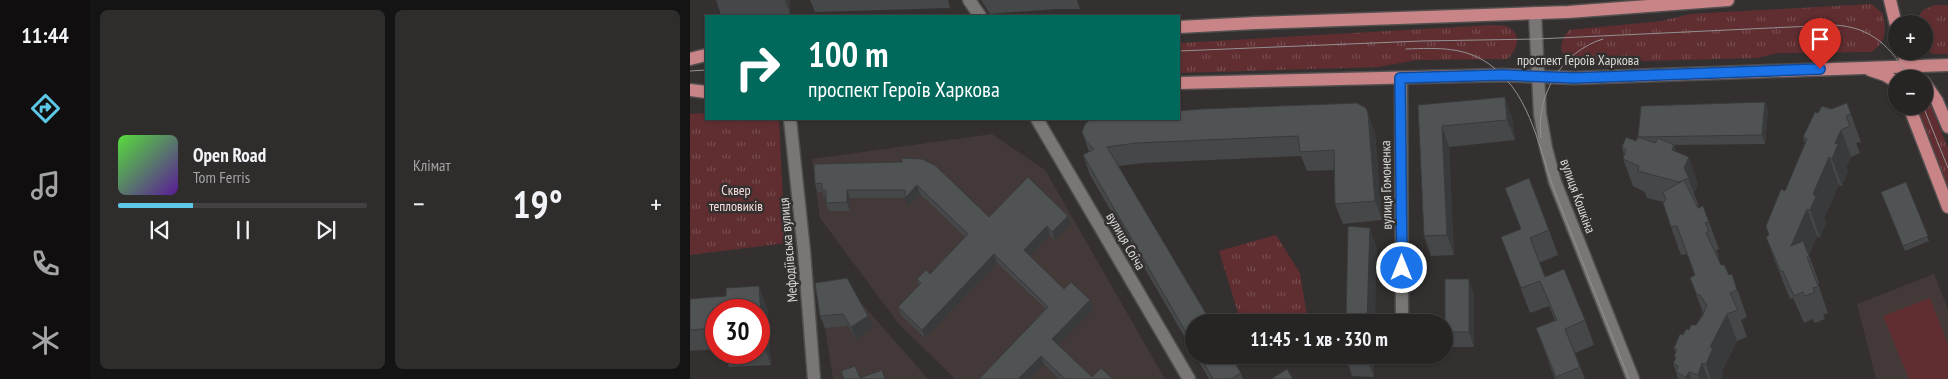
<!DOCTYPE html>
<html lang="uk">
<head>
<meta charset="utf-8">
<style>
	body { margin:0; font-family:"PT Sans Narrow",sans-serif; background:#2f2c2c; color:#f1f3f6; height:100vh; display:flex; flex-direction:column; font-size:19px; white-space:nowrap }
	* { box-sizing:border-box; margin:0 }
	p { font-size:16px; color:#a4a4a6 }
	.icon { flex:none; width:28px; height:28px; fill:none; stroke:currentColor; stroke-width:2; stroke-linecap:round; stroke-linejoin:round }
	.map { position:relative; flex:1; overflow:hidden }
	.side { display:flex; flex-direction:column; gap:10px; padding:10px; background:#151414; width:600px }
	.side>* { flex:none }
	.hud { position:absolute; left:15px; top:15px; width:475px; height:105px; border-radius:0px; box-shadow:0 1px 4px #0004,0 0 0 1px #434141; background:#00695c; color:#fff; overflow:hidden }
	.fabs { position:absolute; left:1198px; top:15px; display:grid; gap:10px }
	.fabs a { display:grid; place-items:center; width:45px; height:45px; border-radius:50%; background:#272424; box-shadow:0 1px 4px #0004,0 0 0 1px #434141; font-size:25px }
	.speed { position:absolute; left:15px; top:299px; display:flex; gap:10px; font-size:25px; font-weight:700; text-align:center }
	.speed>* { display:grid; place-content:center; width:65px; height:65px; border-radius:50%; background:#272424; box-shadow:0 1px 4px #0004,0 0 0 1px #434141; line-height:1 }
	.speed .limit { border:8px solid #d22; background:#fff; color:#111 }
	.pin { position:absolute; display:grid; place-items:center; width:42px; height:42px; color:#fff; margin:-51px -21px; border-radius:50% 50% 50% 0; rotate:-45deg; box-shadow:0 0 5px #0007 }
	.pin .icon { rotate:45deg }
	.me { position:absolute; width:55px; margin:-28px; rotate:0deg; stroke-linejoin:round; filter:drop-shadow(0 0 4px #0008) }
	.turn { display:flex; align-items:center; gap:18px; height:105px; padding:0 20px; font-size:22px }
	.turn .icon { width:65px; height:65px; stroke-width:2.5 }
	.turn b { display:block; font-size:35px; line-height:42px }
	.big { font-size:38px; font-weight:700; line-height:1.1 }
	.side .widget { flex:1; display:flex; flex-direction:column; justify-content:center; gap:8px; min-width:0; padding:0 18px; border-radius:8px; background:#2f2c2c }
	.song { display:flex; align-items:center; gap:15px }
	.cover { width:60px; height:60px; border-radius:8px; background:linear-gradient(135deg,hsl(110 70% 55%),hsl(270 70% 35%)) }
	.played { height:5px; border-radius:2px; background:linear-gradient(90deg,#5dc7e8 30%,#434141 30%) }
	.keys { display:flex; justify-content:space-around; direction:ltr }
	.heat { display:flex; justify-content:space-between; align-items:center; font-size:28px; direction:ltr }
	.side .tiles { flex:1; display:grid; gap:10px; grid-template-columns:repeat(2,1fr) }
	.trip { position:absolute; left:495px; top:314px; width:268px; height:50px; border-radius:25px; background:#272424; box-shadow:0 1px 4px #0004,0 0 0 1px #434141; font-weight:700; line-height:50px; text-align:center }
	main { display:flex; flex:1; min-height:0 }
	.tab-bar { display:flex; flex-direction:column; width:90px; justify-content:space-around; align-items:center; background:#100e0e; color:#a4a4a6 }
	.tab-bar .icon { width:35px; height:35px }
	.tab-bar .active { color:#5dc7e8 }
	.tab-bar b { font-size:22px; color:#f1f3f6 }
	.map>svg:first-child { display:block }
</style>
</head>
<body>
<main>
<nav class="tab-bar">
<b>11:44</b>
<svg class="icon active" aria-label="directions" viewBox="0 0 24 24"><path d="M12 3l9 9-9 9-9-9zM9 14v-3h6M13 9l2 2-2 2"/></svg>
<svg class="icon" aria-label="music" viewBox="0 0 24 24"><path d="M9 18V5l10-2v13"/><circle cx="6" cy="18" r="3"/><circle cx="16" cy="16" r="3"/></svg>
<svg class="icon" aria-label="phone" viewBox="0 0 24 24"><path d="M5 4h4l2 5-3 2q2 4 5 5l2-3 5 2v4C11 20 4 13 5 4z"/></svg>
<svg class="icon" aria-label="climate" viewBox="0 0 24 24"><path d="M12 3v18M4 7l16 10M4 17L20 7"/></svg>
</nav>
<section class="side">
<div class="tiles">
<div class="widget">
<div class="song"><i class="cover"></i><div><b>Open Road</b><p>Tom Ferris</p></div></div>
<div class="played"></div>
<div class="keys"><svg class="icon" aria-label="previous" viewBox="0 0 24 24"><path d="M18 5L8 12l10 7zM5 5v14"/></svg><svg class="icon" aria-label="pause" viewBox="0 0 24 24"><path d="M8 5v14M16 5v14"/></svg><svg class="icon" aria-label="next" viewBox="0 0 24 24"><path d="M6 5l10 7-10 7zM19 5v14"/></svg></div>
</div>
<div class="widget"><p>Клімат</p>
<div class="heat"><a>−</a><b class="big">19°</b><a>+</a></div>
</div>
</div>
</section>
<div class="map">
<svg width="1258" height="379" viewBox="0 0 1258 379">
	<defs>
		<pattern id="grass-tufts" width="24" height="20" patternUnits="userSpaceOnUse" patternTransform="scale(1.25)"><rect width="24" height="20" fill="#602e31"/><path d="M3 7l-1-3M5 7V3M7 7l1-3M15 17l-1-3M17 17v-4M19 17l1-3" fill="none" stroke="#764c4e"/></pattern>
	</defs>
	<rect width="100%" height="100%" fill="#343030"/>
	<path fill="#433939" d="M302,134L355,170L475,379H265L208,323L130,218L122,159Z
		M1244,274L1258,309V379H1186L1167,304Z
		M161,291L238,379H143L130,295Z"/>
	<path fill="url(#grass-tufts)" d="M1182,4L1193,14C1196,32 1197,40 1182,52L1087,53L1068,58L881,63C868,52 869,43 879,30L971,21L1000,14Z
		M1245,5H1258V54H1244L1234,50V24H1224L1233,10Z
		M803,25C807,26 812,25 816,26C833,33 828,50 817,59L727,60L688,67L489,73V43Z
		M1236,94L1258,148V192L1223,106H1234V95Z
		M16,113V119H89L95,243L0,255V114Z
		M586,235L610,273L618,322H551L529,251Z"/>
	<path fill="#602e31" d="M1240,298L1258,344V379H1219L1193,316Z"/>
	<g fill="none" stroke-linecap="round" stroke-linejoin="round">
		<defs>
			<path id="minor" d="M279,0L290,16
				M845,13L850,114L856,148L865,182L943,379
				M711,78L712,322
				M100,119L114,251L124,379
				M347,119L499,379"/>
			<path id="major" d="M1200,0L1206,25
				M489,27L565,23L878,12L1038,0
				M1213,51L1217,66
				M0,59L16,55
				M1180,70L1195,75L1206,82
				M1234,82L1247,101L1258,127
				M489,83L813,75L884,78L1258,65
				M0,90L16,92
				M1219,106L1258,207"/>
		</defs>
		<use href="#minor" stroke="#514e4e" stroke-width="15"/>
		<use href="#major" stroke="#514e4e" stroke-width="15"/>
		<use href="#minor" stroke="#7a7676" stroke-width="12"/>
		<use href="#major" stroke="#c98487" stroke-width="12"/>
		<path stroke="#949191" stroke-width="1" d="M716,49C748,48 777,46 803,67C842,97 849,151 866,195C890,256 915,318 939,379
			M489,51L731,41L847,39L1144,25C1182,27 1201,47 1220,79
			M0,71L16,70
			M1233,106L1258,168
			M851,138C845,96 872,51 913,39"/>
	</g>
	<path fill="#454748" d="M26,0H100V14L31,15Z
		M120,0H258L260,8L125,12Z
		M291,0H387L390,9H365L300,14Z
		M1157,103L1171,142L1166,143L1170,153L1161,157L1156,167L1158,171L1152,186L1149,185L1134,218L1136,223L1133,230L1130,238L1127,236L1119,255L1129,283L1128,284L1138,313L1133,315L1135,319L1125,323L1123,319L1114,323L1103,298L1100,299L1086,264L1076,237L1079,235L1076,226L1095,191L1115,144L1113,137L1128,113L1141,109Z
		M728,105L822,117L825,140L759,147L764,255L741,256L734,236Z
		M1078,110L1075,144L984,145L986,152L1008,184L1004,194L1009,206H1007L1019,222L1029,249L1026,250L1029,258L1028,259L1031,265L1039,275L1042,274L1057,317L1051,320L1057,337L1047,341L1032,371L1033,375L1031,379H988L983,363L985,359L984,356L986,353L984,348L993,335L1006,325L1013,313L1000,278L1005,276L997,254L991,255L981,227L974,202L957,198L955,192L943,186L933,159L934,155L932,147L946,141L948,137Z
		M392,132L685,133L692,220L653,224L645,204V170L617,171L611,156L454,163L428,166L504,322V353L400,175L393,155L399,152Z
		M212,162L299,217L378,216L381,224L365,240L360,235L340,256L374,289L403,309L368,345L402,377L423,379H369L354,364L339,379H289L356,309L307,263L235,338L211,315L208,307L229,285L227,279L240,274L275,237L230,194L218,206L216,198H160V211H139L136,203V198H135L132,192H128L125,184Z
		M1216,182L1239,241L1215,251L1191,192Z
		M815,188L859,230L868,255L849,263L855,277L895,320L904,345L885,353L895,379H865L846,328L865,320L859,306L840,313L811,237L831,229Z
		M125,283L178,316L183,328L166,339L158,326L135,328L130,316Z
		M784,294V347H761L755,332Z
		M0,299L77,307L81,365L39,367L34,352H69V310H26V349L0,351Z
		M505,355H540L551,373L553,379H519Z
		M655,355H684V377L662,376Z"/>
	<path fill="#383a3b" d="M95,0H100V14Z
		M815,97L822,117L825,140L817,120Z
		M1075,102L1078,110L1075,144L1072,135Z
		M676,108L685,133L692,220L685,201Z
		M752,126L759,147L764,255L757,235Z
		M1151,130L1161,157L1156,167L1158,171L1152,186L1142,159L1145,143Z
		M984,145L994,172L982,150Z
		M999,157L1008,184L1004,194L994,168Z
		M1139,157L1149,185L1134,218L1136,223L1130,238L1120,210L1123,194Z
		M227,185L230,194L218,206L215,198Z
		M157,190L160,198V211L157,202Z
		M1117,209L1127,236L1118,257L1101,246Z
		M378,216L381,224L365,240L362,232Z
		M357,226L360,235L337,259L334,250Z
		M680,228L687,249L685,322H677Z
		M304,254L307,263L235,338L232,330Z
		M779,279L784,294V347L779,332Z
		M69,286L77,307L81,365L73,344Z
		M400,300L403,309L366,348L362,339Z
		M1037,314L1047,341L1032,371L1033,375L1031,379H1021L1016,364L1020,347Z
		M178,316L183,328L166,339L161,327Z
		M676,355H684V377L676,357Z
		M351,356L354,364L339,379H328Z
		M1012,363L1018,379H1010L1008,375Z
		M999,372L1001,379H997L996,377Z"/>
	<path fill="#505354" stroke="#383a3b" d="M815,97L817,120L752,126L757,235L734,236L728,105Z
		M1075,102L1072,135L948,137L951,106Z
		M667,103L676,108L678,113L685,201L645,204L644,150L610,152L608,136L446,143L417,147L521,322H504V346L393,155L404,149L396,141L392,132L395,124L401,119H489V111L511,109Z
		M1157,103L1161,114L1156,116L1160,126L1151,130L1145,143L1148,144L1142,159L1139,157L1123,194L1126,196L1120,210L1117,209L1101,246L1113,241L1119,256L1117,257L1128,286L1123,288L1125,292L1115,296L1113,292L1104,296L1093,271L1091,272L1076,237L1079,235L1076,226L1091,189L1095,191L1117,139L1113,137L1125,112L1128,113L1132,106L1141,109Z
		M936,137L946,141L948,137L965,143L968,138L984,145L982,150L999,157L994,168L999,178L989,182L948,171L949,166L933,159L936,150L932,147Z
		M212,158L232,159L246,166L299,217L338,177L378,216L362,232L357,226L334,250L374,289L381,282L400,300L362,339L402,377L411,368L423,379H375L351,356L328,379H289L358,307L304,254L232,330L208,307L231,283L227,279L236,270L240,274L278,234L227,185L215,198V190H157V202L136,203V190H132V183L125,184L124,164L212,162Z
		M839,178L859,230L840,238L855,277L874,269L895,320L875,329L890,367L866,377L846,328L867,320L850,281L831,288L811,237L831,229L815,188Z
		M994,180L1008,208L1013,206L1019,222L1015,223L1019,231L1016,233L1031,265H1034L1039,275L1042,274L1047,290L1040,293L1048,310L1037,314L1020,347L1023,348L1016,364L1012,363L1008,375L999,372L996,377L986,372L988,366L983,363L986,358L984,356L987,350L984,348L990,334L993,335L996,329L999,330L1001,325H1006L1013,315L1017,305L1010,295H1007L1000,278L1005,275L987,226L981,227L973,203L976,200L973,192Z
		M1216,182L1238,236L1213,246L1191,192Z
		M658,226L680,228L677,322H656Z
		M157,278L178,316L161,327L153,314L130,316L125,283Z
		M755,279H779V332H755Z
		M69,286L73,344H69V310H26V328L0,330V299L36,296V288Z
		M509,355H540L551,373L541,379H523Z
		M655,355H676V357Z
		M165,366L170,378L192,370L195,379H154L151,371Z
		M597,369L603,379H581Z"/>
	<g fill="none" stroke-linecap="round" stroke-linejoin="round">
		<defs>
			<path id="route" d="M712,268L710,78L813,75L884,78L1130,69"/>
		</defs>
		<use href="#route" stroke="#114b97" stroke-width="12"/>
		<use href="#route" stroke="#1a73e8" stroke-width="9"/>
	</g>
	<g text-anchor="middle" stroke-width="5" stroke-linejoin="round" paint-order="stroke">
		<g font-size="14" fill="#dbd9d9" stroke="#343030">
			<text x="888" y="65">проспект Героїв Харкова</text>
			<text transform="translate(696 185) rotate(-91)" y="5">вулиця Гомоненка</text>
			<text transform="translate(888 196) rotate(70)" y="5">вулиця Кошкіна</text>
			<text transform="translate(436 241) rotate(60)" y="5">вулиця Соїча</text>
			<text transform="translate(98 250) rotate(-95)" y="5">Мефодіївська вулиця</text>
		</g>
		<g font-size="14" fill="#f7dcdc" stroke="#343030">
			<text x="46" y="195">Сквер<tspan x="46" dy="16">тепловиків</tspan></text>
		</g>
	</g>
</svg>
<div class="fabs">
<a>+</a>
<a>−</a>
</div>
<div class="speed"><div class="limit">30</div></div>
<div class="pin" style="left:1130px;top:69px;background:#d93025"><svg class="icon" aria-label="arrive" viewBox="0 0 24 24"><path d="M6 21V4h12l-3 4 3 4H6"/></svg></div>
<svg class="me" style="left:712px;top:268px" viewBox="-20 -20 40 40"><circle r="17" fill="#1a73e8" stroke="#fff" stroke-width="3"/><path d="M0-11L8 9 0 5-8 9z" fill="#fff"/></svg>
<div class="trip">11:45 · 1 хв · 330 m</div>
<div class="hud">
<div class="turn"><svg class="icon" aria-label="right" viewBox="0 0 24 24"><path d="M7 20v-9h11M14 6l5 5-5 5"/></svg><div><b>100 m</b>проспект Героїв Харкова</div></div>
</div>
</div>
</main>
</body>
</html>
